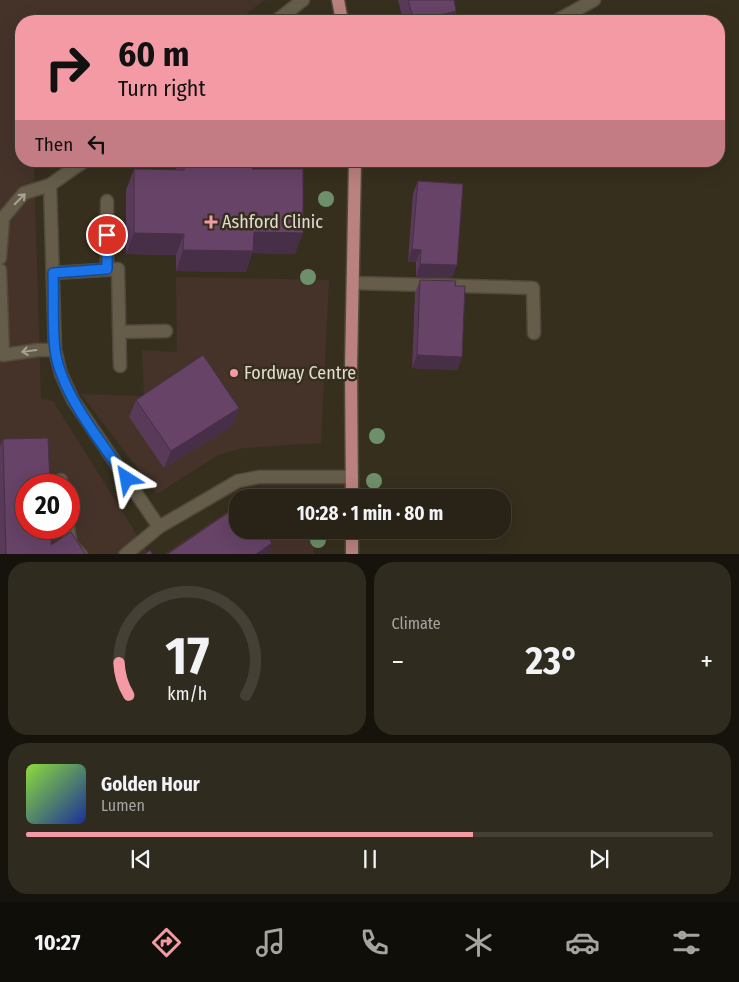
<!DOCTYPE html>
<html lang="en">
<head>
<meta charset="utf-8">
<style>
	body { margin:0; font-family:"Fira Sans Condensed",sans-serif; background:#302b1f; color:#f1f3f6; height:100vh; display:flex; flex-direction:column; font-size:19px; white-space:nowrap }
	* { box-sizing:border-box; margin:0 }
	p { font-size:16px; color:#a5a4a1 }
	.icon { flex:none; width:28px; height:28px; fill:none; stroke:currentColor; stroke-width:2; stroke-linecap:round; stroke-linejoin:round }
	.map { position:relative; height:554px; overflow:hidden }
	.sheet { display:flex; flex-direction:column; gap:8px; padding:8px; background:#16130c; flex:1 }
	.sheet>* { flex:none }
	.hud { position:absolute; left:15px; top:15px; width:710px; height:152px; border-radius:20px; box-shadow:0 5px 20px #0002,0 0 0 1px #444035; background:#f49aa5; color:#111; overflow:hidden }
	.speed { position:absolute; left:15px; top:474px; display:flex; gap:10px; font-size:25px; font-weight:700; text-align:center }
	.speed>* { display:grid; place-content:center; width:65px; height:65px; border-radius:50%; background:#282316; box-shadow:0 5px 20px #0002,0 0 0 1px #444035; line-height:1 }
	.speed .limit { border:8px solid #d22; background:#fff; color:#111 }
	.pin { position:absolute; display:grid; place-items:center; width:42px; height:42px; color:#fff; margin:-21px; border:2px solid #fff; border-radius:50%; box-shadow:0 1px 5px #0007 }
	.me { position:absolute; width:55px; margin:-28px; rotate:326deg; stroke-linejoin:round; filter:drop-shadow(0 0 4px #0008) }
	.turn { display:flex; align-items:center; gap:18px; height:105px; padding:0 20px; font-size:22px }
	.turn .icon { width:65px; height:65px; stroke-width:2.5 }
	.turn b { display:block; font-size:35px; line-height:42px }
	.then { display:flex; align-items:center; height:48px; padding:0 20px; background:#0003; gap:10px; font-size:19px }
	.big { font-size:38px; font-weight:700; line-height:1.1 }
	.sheet .tile { flex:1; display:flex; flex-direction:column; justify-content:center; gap:8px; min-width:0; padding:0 18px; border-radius:20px; background:#302b1f }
	.sheet .dial { align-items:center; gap:0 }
	.dial svg { height:130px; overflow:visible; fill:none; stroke:#444035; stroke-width:7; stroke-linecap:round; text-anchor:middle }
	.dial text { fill:#f1f3f6; stroke:none }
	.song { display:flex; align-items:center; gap:15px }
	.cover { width:60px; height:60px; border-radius:8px; background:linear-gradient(135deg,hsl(90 70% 55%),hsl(230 70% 35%)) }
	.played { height:5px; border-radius:2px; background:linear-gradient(90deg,#f49aa5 65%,#444035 65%) }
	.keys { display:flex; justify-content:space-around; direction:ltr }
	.heat { display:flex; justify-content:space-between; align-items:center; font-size:28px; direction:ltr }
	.sheet .tiles { flex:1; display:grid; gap:8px; grid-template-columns:1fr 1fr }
	.tile:last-child { grid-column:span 2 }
	.trip { position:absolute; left:229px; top:489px; width:282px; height:50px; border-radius:20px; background:#282316; box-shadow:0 5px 20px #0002,0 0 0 1px #444035; font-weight:700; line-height:50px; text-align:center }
	.dock { display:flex; height:80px; justify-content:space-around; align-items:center; background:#100e09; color:#a5a4a1 }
	.dock .icon { width:35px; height:35px }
	.dock .current { color:#f49aa5 }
	.dock b { font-size:22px; color:#f1f3f6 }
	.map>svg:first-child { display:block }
</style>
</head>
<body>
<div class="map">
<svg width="739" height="555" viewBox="0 0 739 555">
	<rect width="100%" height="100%" fill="#362f1e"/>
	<path fill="#45332a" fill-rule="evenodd" d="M0,0H265L236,21H21V161H45L34,170L41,399L53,401L127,519L148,554H0ZM26,485H69V528H26Z
		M176,277L329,280L321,443L243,448L218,455L157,494L81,394L144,396L142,350L177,352Z
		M232,508H237L238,530H312L314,554L163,555Z"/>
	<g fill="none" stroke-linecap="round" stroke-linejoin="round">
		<defs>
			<path id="minor" d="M276,21L303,0
				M556,21L594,0
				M84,161L50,185L55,350L61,374L73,400L159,527
				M107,201V269
				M0,258L3,218L24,193L50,185
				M0,270L3,355L38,350H55
				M53,273L118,269L120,366
				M354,283L533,288L534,333
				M119,332L166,331
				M61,480L62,485
				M68,528L71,544L81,555
				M125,555L159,527L238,481L259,477H352"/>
			<path id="major" d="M338,0L342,21
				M352,498L351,369L355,161
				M352,555V530"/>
		</defs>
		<use href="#minor" stroke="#504a3c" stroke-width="15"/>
		<use href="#major" stroke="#504a3c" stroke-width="15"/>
		<use href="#minor" stroke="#655c4a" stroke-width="12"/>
		<use href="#major" stroke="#b9827e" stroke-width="12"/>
	</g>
	<g fill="#6d8f69">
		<circle cx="326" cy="199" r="8"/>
		<circle cx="308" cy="277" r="8"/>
		<circle cx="377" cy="436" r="8"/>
		<circle cx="374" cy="481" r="8"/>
		<circle cx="318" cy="540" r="8"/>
	</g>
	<path fill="#593a59" d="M398,0H454L456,11L453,21H403Z
		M176,161H252V169L295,254L252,253L246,272L176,271V255L126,254V190L134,169L176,170Z
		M418,181L452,278L416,277V262H408L413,193Z
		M420,280L455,286L462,357L457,370L412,368L415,293Z
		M136,400L239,408L232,426L164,468L129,417Z
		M3,439L51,545L86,555H0V447Z"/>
	<path fill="#482f48" d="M456,11L453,21H415Z
		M254,232L303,233L295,254L252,253L246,272L176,271L183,250Z
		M134,233L184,234L176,255L126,254Z
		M412,249L421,250L416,262H408Z
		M420,264L457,265L452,278L416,277Z
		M417,355L462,357L457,370L412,368Z
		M239,408L232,426L164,468L171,451Z
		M272,543L268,555H255Z"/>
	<path fill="#674367" stroke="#482f48" d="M408,0H454L456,11L414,21Z
		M184,161H252V169H303V233L254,232L253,251L183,250L184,234L134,233V169L184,170Z
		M418,181L463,184L457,265L420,264L421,250L412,249Z
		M420,280L456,281L455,286H465L462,357L417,355Z
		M203,355L239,408L171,451L136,400Z
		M48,438L50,485H26V528H51V545L71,532L86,555H6L3,439Z
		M238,506V530H263L272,543L255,555H166Z
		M150,550L153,555H144Z"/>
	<defs><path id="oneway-shaft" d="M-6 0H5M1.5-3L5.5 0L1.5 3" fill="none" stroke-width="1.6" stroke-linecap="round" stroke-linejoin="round" transform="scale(1.25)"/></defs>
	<g stroke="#a9a294">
		<use href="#oneway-shaft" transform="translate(20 199) rotate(-45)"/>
		<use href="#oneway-shaft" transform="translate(29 351) rotate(172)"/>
	</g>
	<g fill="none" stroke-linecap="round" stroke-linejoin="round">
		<defs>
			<path id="route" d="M107,235V269L53,273C54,298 52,325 55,350C61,394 102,443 127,479"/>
		</defs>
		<use href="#route" stroke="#114b97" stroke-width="12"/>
		<use href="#route" stroke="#1a73e8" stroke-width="9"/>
	</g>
	<g fill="#f49aa5" stroke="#362f1e" stroke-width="2">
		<path d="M208.5 214.5h5v5h5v5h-5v5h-5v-5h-5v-5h5z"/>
		<circle cx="234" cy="373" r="5"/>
	</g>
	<g text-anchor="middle" stroke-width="5" stroke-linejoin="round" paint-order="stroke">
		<g font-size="18" fill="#e0dcd1" stroke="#362f1e" text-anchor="start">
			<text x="222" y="228">Ashford Clinic</text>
			<text x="244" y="379">Fordway Centre</text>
		</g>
	</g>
</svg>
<div class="speed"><div class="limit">20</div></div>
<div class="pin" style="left:107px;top:235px;background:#d93025"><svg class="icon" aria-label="arrive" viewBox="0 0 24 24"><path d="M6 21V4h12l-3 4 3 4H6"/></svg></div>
<svg class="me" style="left:127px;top:479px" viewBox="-20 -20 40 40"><path d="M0-17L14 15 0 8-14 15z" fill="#1a73e8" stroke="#fff" stroke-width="4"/></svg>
<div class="trip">10:28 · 1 min · 80 m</div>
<div class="hud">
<div class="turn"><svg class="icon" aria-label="right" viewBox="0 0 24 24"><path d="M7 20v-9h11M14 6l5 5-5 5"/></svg><div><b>60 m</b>Turn right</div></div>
<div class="then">Then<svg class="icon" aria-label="left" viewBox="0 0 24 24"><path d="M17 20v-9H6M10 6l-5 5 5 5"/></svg></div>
</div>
</div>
<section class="sheet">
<div class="tiles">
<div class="tile dial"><svg viewBox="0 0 100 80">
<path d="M14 69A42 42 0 1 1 86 69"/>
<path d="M14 69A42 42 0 0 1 8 49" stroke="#f49aa5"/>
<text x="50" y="56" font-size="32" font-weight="700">17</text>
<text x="50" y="72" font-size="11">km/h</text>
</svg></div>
<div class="tile"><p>Climate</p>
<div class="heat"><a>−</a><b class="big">23°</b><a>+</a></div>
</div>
<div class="tile">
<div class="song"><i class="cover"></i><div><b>Golden Hour</b><p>Lumen</p></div></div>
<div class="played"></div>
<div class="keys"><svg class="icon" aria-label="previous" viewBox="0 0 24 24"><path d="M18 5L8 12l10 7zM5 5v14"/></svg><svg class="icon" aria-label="pause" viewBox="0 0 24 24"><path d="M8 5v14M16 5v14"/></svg><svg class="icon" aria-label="next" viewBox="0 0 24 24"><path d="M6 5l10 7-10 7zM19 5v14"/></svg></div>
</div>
</div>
</section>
<nav class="dock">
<b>10:27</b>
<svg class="icon current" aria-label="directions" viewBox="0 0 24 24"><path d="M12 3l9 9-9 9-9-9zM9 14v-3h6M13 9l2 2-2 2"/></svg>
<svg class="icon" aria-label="music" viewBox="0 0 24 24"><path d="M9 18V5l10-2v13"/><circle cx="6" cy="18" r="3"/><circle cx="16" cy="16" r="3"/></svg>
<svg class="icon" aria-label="phone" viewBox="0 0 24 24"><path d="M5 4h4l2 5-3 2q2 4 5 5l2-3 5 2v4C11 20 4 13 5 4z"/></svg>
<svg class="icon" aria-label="climate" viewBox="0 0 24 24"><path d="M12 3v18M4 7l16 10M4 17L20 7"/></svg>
<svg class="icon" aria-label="car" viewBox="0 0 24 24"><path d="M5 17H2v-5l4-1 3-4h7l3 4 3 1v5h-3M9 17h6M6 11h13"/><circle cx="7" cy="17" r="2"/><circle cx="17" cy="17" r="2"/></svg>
<svg class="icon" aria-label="filters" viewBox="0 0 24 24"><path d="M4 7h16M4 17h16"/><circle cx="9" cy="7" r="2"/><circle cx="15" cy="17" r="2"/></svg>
</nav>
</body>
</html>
